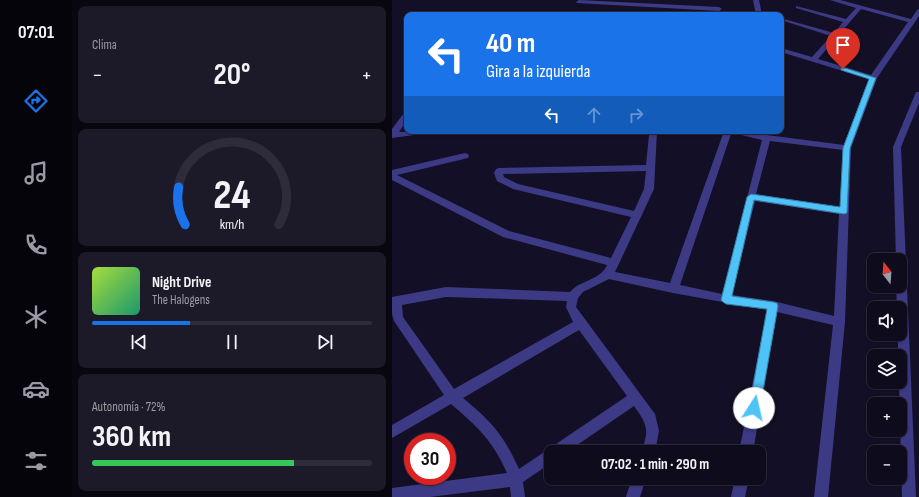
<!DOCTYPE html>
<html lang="es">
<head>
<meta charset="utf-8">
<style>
	body { margin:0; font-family:"Sofia Sans Condensed",sans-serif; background:#1c1929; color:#f1f3f6; height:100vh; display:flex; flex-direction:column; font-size:15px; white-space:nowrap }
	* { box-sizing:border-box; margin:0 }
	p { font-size:13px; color:#9b9ba3 }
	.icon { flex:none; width:22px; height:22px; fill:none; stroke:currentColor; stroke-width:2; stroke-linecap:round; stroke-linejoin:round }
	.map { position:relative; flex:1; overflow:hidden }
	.panel { display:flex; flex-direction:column; gap:6px; padding:6px; background:#08060f; width:320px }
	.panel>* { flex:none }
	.guide { position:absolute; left:12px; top:12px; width:380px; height:122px; border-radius:8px; box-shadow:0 1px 3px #0004,0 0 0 1px #2e2b3b; background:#1a73e8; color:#fff; overflow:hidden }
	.needle { width:26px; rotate:343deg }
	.controls { position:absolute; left:475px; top:253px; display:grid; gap:8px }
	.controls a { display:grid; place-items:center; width:40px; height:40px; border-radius:8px; background:#0e0b1c; box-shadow:0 1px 3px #0004,0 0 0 1px #2e2b3b; font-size:20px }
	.speed { position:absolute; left:12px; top:433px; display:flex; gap:8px; font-size:20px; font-weight:700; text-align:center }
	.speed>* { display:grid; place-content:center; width:52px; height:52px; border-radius:50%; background:#0e0b1c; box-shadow:0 1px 3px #0004,0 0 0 1px #2e2b3b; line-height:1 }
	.speed .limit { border:6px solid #d22; background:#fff; color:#111 }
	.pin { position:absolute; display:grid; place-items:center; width:34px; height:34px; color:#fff; margin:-41px -17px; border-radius:50% 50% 50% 0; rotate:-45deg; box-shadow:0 0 4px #0007 }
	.pin .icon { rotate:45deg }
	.me { position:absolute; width:44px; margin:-22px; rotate:10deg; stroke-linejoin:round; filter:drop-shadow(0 0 3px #0008) }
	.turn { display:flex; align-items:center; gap:14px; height:84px; padding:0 16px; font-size:18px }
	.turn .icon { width:52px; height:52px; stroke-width:2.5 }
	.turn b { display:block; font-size:28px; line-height:34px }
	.lanes { display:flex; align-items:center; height:38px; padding:0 16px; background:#0003; justify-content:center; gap:20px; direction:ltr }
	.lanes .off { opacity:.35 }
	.big { font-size:30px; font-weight:700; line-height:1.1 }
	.panel .card { flex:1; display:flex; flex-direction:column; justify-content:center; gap:6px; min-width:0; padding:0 14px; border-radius:8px; background:#1c1929 }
	.panel .dial { align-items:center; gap:0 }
	.dial svg { height:104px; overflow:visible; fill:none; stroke:#2e2b3b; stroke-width:7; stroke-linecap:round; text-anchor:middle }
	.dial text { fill:#f1f3f6; stroke:none }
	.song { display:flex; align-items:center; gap:12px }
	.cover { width:48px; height:48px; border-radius:6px; background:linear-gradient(135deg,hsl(80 70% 55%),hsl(160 70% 35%)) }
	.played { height:4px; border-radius:2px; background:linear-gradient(90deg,#1a73e8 35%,#2e2b3b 35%) }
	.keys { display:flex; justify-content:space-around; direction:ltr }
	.heat { display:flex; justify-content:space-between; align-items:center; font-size:22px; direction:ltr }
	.charge { height:6px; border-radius:3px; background:linear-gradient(90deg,#34c759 72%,#2e2b3b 0) }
	.trip { position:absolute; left:152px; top:445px; width:222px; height:40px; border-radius:8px; background:#0e0b1c; box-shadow:0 1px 3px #0004,0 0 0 1px #2e2b3b; font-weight:700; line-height:40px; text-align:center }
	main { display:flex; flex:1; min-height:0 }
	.dock { display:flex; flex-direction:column; width:72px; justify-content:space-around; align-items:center; background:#06040b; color:#9b9ba3 }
	.dock .icon { width:28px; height:28px }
	.dock .on { color:#1a73e8 }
	.dock b { font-size:18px; color:#f1f3f6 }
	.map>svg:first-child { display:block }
</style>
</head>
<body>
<main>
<nav class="dock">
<b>07:01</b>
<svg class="icon on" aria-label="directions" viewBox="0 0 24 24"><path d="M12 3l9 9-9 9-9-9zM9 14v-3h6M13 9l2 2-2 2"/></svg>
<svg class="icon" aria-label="music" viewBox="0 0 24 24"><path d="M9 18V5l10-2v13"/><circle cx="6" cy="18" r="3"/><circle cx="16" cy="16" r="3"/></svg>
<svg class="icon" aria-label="phone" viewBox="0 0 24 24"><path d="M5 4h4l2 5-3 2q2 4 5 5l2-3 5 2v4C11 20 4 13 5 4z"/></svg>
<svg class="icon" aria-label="climate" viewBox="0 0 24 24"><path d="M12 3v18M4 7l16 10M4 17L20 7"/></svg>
<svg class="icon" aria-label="car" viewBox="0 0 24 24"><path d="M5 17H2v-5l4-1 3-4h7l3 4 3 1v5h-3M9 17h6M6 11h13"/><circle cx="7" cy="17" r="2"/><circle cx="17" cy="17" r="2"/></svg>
<svg class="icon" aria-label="filters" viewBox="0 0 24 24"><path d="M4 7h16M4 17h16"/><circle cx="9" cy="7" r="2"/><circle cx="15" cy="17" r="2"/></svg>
</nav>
<section class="panel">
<div class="card"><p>Clima</p>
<div class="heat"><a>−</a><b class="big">20°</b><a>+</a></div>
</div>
<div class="card dial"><svg viewBox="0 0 100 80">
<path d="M14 69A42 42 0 1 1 86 69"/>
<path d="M14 69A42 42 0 0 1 9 40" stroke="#1a73e8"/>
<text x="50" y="56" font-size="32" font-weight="700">24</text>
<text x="50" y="72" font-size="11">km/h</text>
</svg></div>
<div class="card">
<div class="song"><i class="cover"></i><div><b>Night Drive</b><p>The Halogens</p></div></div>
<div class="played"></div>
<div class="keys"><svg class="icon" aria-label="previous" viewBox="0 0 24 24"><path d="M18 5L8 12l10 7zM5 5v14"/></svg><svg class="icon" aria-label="pause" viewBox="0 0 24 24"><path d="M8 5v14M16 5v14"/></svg><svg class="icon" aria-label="next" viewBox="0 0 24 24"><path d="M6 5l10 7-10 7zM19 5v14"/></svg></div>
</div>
<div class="card"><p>Autonomía · 72%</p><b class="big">360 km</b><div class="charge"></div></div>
</section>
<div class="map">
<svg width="527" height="497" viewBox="0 0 527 497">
	<rect width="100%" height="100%" fill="#130f26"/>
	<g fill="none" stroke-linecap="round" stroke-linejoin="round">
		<path fill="#3d3a85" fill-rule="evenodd" d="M187,0L327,7L330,9L327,11L185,3L184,2Z
			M361,0H367L370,15H364Z
			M438,0H448L519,19L525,10L527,9V16L485,78L459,148L453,322L436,497H422L441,325L385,312L361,452H347L375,310L281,293L217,279L191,292L186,298L184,307L263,414L267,431L263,452H249C258,430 255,424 242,406L175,452H159V463L131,482L133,497H119L118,487L38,497H0V488L115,473C101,441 86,427 59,404L0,438V425L52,395L2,321L0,314V297L54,287L178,292C188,280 209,280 215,265L111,237L0,180V170L73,153L76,154L77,156L76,158L5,175L117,231L219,258L239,217L121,189L105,181L102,173L104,169L107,168L254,165L257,135H182L178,132L265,131L262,189L223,272L278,283L332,131H356L375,135L452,145L477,79L389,52V48L420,57L439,36L392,21V19L442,33L451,22L404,8V6L454,19L464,8ZM469,9L516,22L479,75L426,59ZM340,131L341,133L370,140L330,294L288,285ZM378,141L451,150L448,207L364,194ZM254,171L252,189L242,211L126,184L112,177L111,174ZM363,201L447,214L442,316L381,301L340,295ZM54,297L175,301L174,307L181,322L62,389L11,317L10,305ZM187,330L235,396L127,469C111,434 100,422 71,398Z
			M524,92H527V103L509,147L524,497H510L507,382L508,356H506V334H508V308H505L504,286H508V260H504L501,147Z
			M12,113H15V120L7,132L38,131L37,133L0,138V129Z
			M240,478H254L248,497H234Z
			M343,478H357L353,497H339Z"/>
	</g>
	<path fill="#4fc3f7" stroke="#337fa1" d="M449,68H453L484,78L458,148L455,213L452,214L362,200L340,296L381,302L385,303L386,306L368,408L366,412L362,414L358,412L357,408L375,309L334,304L331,302L329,300L355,197L359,194L448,207L451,148L477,79L449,70Z"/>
</svg>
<div class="controls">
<a><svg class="needle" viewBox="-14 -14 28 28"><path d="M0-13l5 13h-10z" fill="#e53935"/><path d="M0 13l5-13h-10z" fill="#9b9ba3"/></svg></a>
<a><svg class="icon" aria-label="sound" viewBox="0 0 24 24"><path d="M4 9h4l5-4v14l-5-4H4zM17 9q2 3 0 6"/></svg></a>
<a><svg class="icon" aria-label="layers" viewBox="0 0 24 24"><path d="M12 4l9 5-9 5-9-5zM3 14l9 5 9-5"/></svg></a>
<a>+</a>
<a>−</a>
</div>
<div class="speed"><div class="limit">30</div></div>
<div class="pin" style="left:451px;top:69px;background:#d93025"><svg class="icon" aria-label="arrive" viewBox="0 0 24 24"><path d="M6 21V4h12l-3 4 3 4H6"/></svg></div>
<svg class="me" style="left:362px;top:408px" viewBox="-20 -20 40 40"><circle r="19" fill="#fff"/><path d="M0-13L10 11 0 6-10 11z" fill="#4fc3f7"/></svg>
<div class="trip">07:02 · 1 min · 290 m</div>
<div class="guide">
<div class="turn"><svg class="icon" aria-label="left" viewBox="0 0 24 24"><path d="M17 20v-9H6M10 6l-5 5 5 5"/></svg><div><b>40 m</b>Gira a la izquierda</div></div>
<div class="lanes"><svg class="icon" aria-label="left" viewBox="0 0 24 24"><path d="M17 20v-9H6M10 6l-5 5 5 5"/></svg><svg class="icon off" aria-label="ahead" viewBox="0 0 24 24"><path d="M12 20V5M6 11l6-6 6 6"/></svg><svg class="icon off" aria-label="right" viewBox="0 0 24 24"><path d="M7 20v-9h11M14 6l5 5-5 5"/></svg></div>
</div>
</div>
</main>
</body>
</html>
